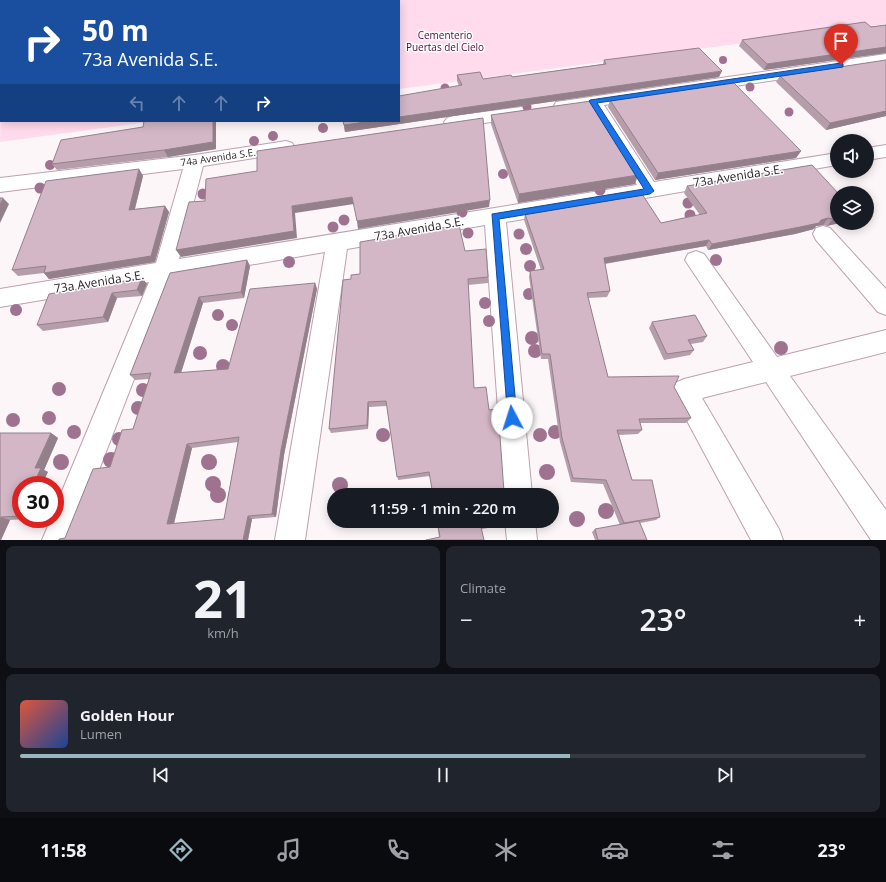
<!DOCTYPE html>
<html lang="en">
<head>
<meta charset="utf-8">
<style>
	body { margin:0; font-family:"Open Sans",sans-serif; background:#20242c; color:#f1f3f6; height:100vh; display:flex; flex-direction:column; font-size:15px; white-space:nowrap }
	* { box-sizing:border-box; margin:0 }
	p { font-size:13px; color:#9ea1a6 }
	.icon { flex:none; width:22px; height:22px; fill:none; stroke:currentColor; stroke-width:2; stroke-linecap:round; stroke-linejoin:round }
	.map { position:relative; height:540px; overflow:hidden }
	.drawer { display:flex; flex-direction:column; gap:6px; padding:6px; background:#0d0f14; flex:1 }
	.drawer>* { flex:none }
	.hud { position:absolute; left:0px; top:0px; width:400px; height:122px; box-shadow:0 2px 10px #0003; background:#1a4fa0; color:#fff; overflow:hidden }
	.tools { position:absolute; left:830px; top:134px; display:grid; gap:8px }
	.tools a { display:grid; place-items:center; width:44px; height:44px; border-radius:50%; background:#171b24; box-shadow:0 2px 10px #0003; font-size:20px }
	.speed { position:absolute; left:12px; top:476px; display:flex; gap:8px; font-size:20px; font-weight:700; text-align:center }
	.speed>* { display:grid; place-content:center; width:52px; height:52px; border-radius:50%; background:#171b24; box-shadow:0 2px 10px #0003; line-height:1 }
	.speed .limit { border:6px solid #d22; background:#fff; color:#111 }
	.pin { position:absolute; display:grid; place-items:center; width:34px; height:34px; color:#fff; margin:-41px -17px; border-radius:50% 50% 50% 0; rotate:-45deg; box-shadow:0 0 4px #0007 }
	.pin .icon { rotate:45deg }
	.me { position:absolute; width:44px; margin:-22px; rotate:355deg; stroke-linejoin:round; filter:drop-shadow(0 0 3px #0008) }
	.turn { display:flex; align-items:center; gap:14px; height:84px; padding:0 16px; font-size:18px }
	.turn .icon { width:52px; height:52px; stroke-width:2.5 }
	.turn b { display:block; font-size:28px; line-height:34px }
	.lanes { display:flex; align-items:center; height:38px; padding:0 16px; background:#0003; justify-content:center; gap:20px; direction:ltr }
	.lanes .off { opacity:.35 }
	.big { font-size:30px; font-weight:600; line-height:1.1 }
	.drawer .card { flex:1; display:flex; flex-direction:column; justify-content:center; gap:6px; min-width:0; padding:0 14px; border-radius:8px; background:#20242c }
	.drawer .dial { align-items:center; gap:0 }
	.dial b { font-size:52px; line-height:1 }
	.song { display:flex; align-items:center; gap:12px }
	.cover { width:48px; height:48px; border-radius:6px; background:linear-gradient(135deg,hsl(10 70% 55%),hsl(220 70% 35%)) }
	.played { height:4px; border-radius:2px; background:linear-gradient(90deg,#98b7c1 65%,#363941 65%) }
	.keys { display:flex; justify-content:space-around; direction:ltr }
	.heat { display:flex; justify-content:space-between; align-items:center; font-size:22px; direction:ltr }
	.drawer .tiles { flex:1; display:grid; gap:6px; grid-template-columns:1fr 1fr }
	.card:last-child { grid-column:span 2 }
	.trip { position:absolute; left:327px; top:488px; width:232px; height:40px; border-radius:20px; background:#171b24; box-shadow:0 2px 10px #0003; font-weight:600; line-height:40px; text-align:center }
	.dock { display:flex; height:64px; justify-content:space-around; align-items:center; background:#090b0e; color:#9ea1a6 }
	.dock .icon { width:28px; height:28px }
	.dock .on { color:#98b7c1 }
	.dock b { font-size:18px; color:#f1f3f6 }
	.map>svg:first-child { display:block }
</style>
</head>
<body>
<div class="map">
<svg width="886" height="540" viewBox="0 0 886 540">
	<rect width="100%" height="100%" fill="#fcf6f9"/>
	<path fill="#ffdbed" d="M86,0H886V24L399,89V1Z
		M1,97V121H155L0,142Z"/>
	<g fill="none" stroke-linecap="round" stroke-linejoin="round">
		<defs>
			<path id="lane" d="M240,0H261L239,1Z"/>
			<path id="street" d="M886,54V64L604,105L654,182L837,153V165L506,222L532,495H504L485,225L347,249L305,540H275L325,252L173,278L72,540H42L51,519H55V508L149,282L0,307V289L156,263L183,169L0,192V178L195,155L286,141L292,143L295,147L292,151L286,153L203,166L179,259L637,185L588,107L562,111L556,110L554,106L556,102Z
				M522,107L528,108L531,112L528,116L453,128L447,126L444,122L447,118L453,116Z
				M886,145V157L867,160V148Z
				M823,226L830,228L886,289V315L878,312L816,240L813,234L816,228Z
				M696,251L704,254L777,357L886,330V352L790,376L886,510V540H871L766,382L702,398L779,529L783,540H751L671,391L675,383L684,379L753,362L685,260L688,254Z
				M505,521H535L537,540H507Z"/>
		</defs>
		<use href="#lane" stroke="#bca1af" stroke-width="1"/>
		<use href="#street" stroke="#bca1af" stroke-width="2"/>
		<use href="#lane" fill="#fff" fill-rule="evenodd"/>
		<use href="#street" fill="#fff" fill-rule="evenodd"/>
	</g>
	<g fill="#9f7390">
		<circle cx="723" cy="60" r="4"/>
		<circle cx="750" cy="87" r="4.5"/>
		<circle cx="445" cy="88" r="4.5"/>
		<circle cx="527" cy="107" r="4.5"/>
		<circle cx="789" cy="112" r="4.5"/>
		<circle cx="323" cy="128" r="5"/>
		<circle cx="273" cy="136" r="5"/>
		<circle cx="254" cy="141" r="5"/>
		<circle cx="50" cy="165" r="5"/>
		<circle cx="503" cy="174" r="5"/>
		<circle cx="40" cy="188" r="5.5"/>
		<circle cx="600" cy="190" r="5.5"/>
		<circle cx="203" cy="194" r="5.5"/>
		<circle cx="688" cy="203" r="5.5"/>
		<circle cx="462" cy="212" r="5.5"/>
		<circle cx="690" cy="215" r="5.5"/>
		<circle cx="344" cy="220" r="5.5"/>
		<circle cx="333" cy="227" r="5.5"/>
		<circle cx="468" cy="233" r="5.5"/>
		<circle cx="519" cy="234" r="5.5"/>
		<circle cx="526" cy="249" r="6"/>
		<circle cx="716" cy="260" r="6"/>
		<circle cx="289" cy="262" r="6"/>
		<circle cx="530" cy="266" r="6"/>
		<circle cx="529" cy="294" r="6"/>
		<circle cx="485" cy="303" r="6"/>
		<circle cx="16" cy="310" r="6"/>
		<circle cx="218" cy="315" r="6"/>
		<circle cx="489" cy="321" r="6"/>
		<circle cx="232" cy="325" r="6"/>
		<circle cx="532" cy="338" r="7"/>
		<circle cx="781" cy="348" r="7"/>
		<circle cx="535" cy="351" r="7"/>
		<circle cx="200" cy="353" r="7"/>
		<circle cx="223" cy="366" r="7"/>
		<circle cx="59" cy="389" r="7"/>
		<circle cx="143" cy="390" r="7"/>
		<circle cx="138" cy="408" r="7"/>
		<circle cx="49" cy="418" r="7"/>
		<circle cx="13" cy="420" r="7"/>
		<circle cx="74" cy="432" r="7"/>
		<circle cx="555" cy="432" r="7"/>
		<circle cx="383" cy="435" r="7"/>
		<circle cx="540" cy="435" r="7"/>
		<circle cx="119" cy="439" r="7"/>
		<circle cx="111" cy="460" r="8"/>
		<circle cx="61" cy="462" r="8"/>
		<circle cx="209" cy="462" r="8"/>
		<circle cx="547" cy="472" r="8"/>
		<circle cx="213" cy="484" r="8"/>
		<circle cx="340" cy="485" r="8"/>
		<circle cx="218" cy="495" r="8"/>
		<circle cx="606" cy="511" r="8"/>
		<circle cx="577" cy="519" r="8"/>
	</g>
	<path fill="#b59daa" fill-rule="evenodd" d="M886,25V53L764,70L739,46L742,40Z
		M604,60L719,77L345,132L343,121L459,86L457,81V75L483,79L512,77L603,64Z
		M886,60V116L826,130L776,82L780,76Z
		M610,100L801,151L796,158L655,180L608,107Z
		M491,115L635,184L518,203L491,124Z
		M144,121H216V149L168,157L57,170L52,164L143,127Z
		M812,165L837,223L827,226L823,225L816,226L814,229L795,234L708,250L706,246L605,264L610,291L607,297L588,298L608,377L674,387L691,418L686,423H640L642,430L638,434L619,435L632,480L660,517L656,520L640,523L647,540H595L592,532L595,529L620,525L603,484L571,482L560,442L548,359H541L529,277L530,271L541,270L524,220L525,214L661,223L700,215L684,193L687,186Z
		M139,169L143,176L135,209L165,206L169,212L155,262L49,279L44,273L18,276L12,270Z
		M465,251L488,277V283L468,285L474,388L489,410L504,492L509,495H433L430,476L398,480L387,406L369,407L368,429L331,433L329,429L351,279L360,274Z
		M247,260L250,266L244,298L203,303L181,373L228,369L315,283L317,289L284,455L276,517L252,519L248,540H59L65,538L110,467L133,429L149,379L135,380L130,375L170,273ZM238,442L224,519L174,524L192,448Z
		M142,278L147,284L142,296L117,298L108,322L43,331L37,325Z
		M652,322L707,336L703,342L691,344L694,350L690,355L664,360L649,328Z
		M0,433H51L58,438L44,470L48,472L21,485V519H28L10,520L1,540H0Z
		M437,521H505V522L504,525L439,537Z"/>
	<path fill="#94808b" d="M886,47V53L764,70L767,64Z
		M722,71L719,77L345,132L344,125L373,121H399V117Z
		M886,111V116L826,130L830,123Z
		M213,121H216V149L168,157L164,150Z
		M801,151L796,158L655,180L658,173Z
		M139,169L143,176L133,216L129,210Z
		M638,175L635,184L518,203L519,194Z
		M352,197L354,204L295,213L297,238L181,257L176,250L292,206Z
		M3,198L9,204L0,223V205Z
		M490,200L489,207L358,229L357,221Z
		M165,206L169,212L155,262L49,279L44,273Z
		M828,218L823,225L816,226L814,229L795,234L708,250L712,244Z
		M837,218V223H840L827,226L833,219Z
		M709,240L706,246L602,264L604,258Z
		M247,260L250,266L244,298L241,292Z
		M142,278L147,284L142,296L137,290Z
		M315,283L317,289L284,455L276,517L272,514L281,450Z
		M112,293L117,298L108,322L103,317Z
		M199,297L203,303L179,379L174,373Z
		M368,402L369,407L368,429L367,425Z
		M51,433L58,438L44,470L48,472L42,485H33L35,468Z
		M187,444L192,448L173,527L167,524Z
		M248,516L252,519L248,540H243Z
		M1,517L10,520L1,540H0V520Z"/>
	<path fill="#d3b7c6" stroke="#94808b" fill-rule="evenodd" d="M865,22L871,27L886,25V47L767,64L742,40Z
		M699,48L722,71L399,117V96L462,85L457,75L480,72L483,79L511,75L512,77L606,64L604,60Z
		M886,60V111L830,123L780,76Z
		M733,82L801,151L658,173L610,100Z
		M591,101L638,175L519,194L491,115Z
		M483,118L490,200L357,221L352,197L292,206L294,231L176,250L189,202L205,201L206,179L257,171V151Z
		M144,121H213V142L164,150L52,164L61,140L143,127Z
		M343,121H373L344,125Z
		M812,165L838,193H837V218L833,219L828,218L821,220L819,223L800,227L712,244L709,240L604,258L610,291L587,293L608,377L679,376L674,387L691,418L639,419L642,430H617L632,480H652L660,517L624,523L606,480L573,478L562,438L550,354H542L530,271L544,269L525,214L642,194L661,223L707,213L687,186Z
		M139,169L129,210L165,206L151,256L44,273L46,266L12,270L46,181Z
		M0,198H3L0,205Z
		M459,225L465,251L486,249L488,277L468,279L474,388L486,387L489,410L498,409L504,492L508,493L509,495H433L429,472L397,477L386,401L368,402L367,425L329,429L343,280L351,279V275L360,274V242Z
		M247,260L241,292L199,297L174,373L228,369L250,289L315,283L281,450L272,514L248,516L243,540H59V539L65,538L93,469L110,467L122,430L133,429L151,373L130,375L170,273ZM239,437L224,519L167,524L187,444Z
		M142,278L137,290L112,293L103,317L37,325L49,294Z
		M695,315L707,336L688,340L694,350L667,354L652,322Z
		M0,433H51L35,468H41L33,485H21V513L20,516L1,517L0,520Z
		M437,521H505V522L481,527L484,540H426L440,537Z
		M639,521L647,540H598L595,529Z"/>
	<path fill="#1a73e8" stroke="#114b97" d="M841,63L843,64V67L597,103L654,191L650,194L499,219L517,418L515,421L512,423L508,421L492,214L644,189L589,101L590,100Z"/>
	<g text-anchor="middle" stroke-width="3" stroke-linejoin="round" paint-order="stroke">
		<g font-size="10" fill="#53073b" stroke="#fff">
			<text x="445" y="39">Cementerio<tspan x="445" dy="12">Puertas del Cielo</tspan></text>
		</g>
		<g font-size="10" fill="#261c22" stroke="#fff">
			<text transform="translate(218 157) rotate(-8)" y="4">74a Avenida S.E.</text>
		</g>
		<g font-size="12" fill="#261c22" stroke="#fff">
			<text transform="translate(738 176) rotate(-9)" y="4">73a Avenida S.E.</text>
			<text transform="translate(419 229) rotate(-10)" y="4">73a Avenida S.E.</text>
			<text transform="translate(99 282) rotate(-9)" y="4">73a Avenida S.E.</text>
		</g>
	</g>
</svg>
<div class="tools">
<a><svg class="icon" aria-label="sound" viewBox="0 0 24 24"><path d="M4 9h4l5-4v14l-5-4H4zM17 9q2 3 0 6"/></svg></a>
<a><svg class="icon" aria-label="layers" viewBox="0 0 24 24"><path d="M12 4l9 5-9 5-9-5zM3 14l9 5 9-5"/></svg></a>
</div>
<div class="speed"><div class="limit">30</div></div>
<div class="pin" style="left:841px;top:65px;background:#d93025"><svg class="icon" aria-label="arrive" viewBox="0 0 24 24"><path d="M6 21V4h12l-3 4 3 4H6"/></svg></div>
<svg class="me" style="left:512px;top:418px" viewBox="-20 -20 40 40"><circle r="19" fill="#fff"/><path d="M0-13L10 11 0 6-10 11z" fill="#1a73e8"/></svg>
<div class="trip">11:59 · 1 min · 220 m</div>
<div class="hud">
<div class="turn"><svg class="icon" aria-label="right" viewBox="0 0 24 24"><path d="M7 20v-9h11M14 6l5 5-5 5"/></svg><div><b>50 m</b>73a Avenida S.E.</div></div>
<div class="lanes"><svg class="icon off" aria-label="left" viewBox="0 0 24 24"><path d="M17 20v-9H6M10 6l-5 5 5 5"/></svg><svg class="icon off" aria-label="ahead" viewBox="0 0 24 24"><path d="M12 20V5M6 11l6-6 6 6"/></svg><svg class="icon off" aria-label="ahead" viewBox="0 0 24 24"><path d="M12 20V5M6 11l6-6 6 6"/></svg><svg class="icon" aria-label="right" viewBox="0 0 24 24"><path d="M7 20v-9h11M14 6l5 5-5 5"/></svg></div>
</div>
</div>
<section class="drawer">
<div class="tiles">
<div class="card dial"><b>21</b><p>km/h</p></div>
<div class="card"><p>Climate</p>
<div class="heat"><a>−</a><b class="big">23°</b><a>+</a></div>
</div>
<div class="card">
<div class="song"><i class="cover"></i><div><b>Golden Hour</b><p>Lumen</p></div></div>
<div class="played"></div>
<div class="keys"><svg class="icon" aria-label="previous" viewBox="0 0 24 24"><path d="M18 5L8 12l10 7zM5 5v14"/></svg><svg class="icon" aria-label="pause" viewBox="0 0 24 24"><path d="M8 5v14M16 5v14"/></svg><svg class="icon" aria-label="next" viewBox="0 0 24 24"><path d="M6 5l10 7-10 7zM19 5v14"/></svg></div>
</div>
</div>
</section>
<nav class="dock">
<b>11:58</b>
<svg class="icon on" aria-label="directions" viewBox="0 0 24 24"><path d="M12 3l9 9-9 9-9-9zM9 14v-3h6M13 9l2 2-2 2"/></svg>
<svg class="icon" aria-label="music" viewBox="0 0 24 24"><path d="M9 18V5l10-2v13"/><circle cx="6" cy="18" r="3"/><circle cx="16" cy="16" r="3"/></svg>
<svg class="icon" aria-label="phone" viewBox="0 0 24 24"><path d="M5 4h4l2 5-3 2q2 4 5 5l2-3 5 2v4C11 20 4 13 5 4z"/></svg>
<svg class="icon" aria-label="climate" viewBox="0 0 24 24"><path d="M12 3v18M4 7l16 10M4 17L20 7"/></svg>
<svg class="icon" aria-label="car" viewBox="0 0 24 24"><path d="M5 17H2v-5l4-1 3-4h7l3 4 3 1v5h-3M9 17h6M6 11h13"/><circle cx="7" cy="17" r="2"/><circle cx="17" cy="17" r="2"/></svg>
<svg class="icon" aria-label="filters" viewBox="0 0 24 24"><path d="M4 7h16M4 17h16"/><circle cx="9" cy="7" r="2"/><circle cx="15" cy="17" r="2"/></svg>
<b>23°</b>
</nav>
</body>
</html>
